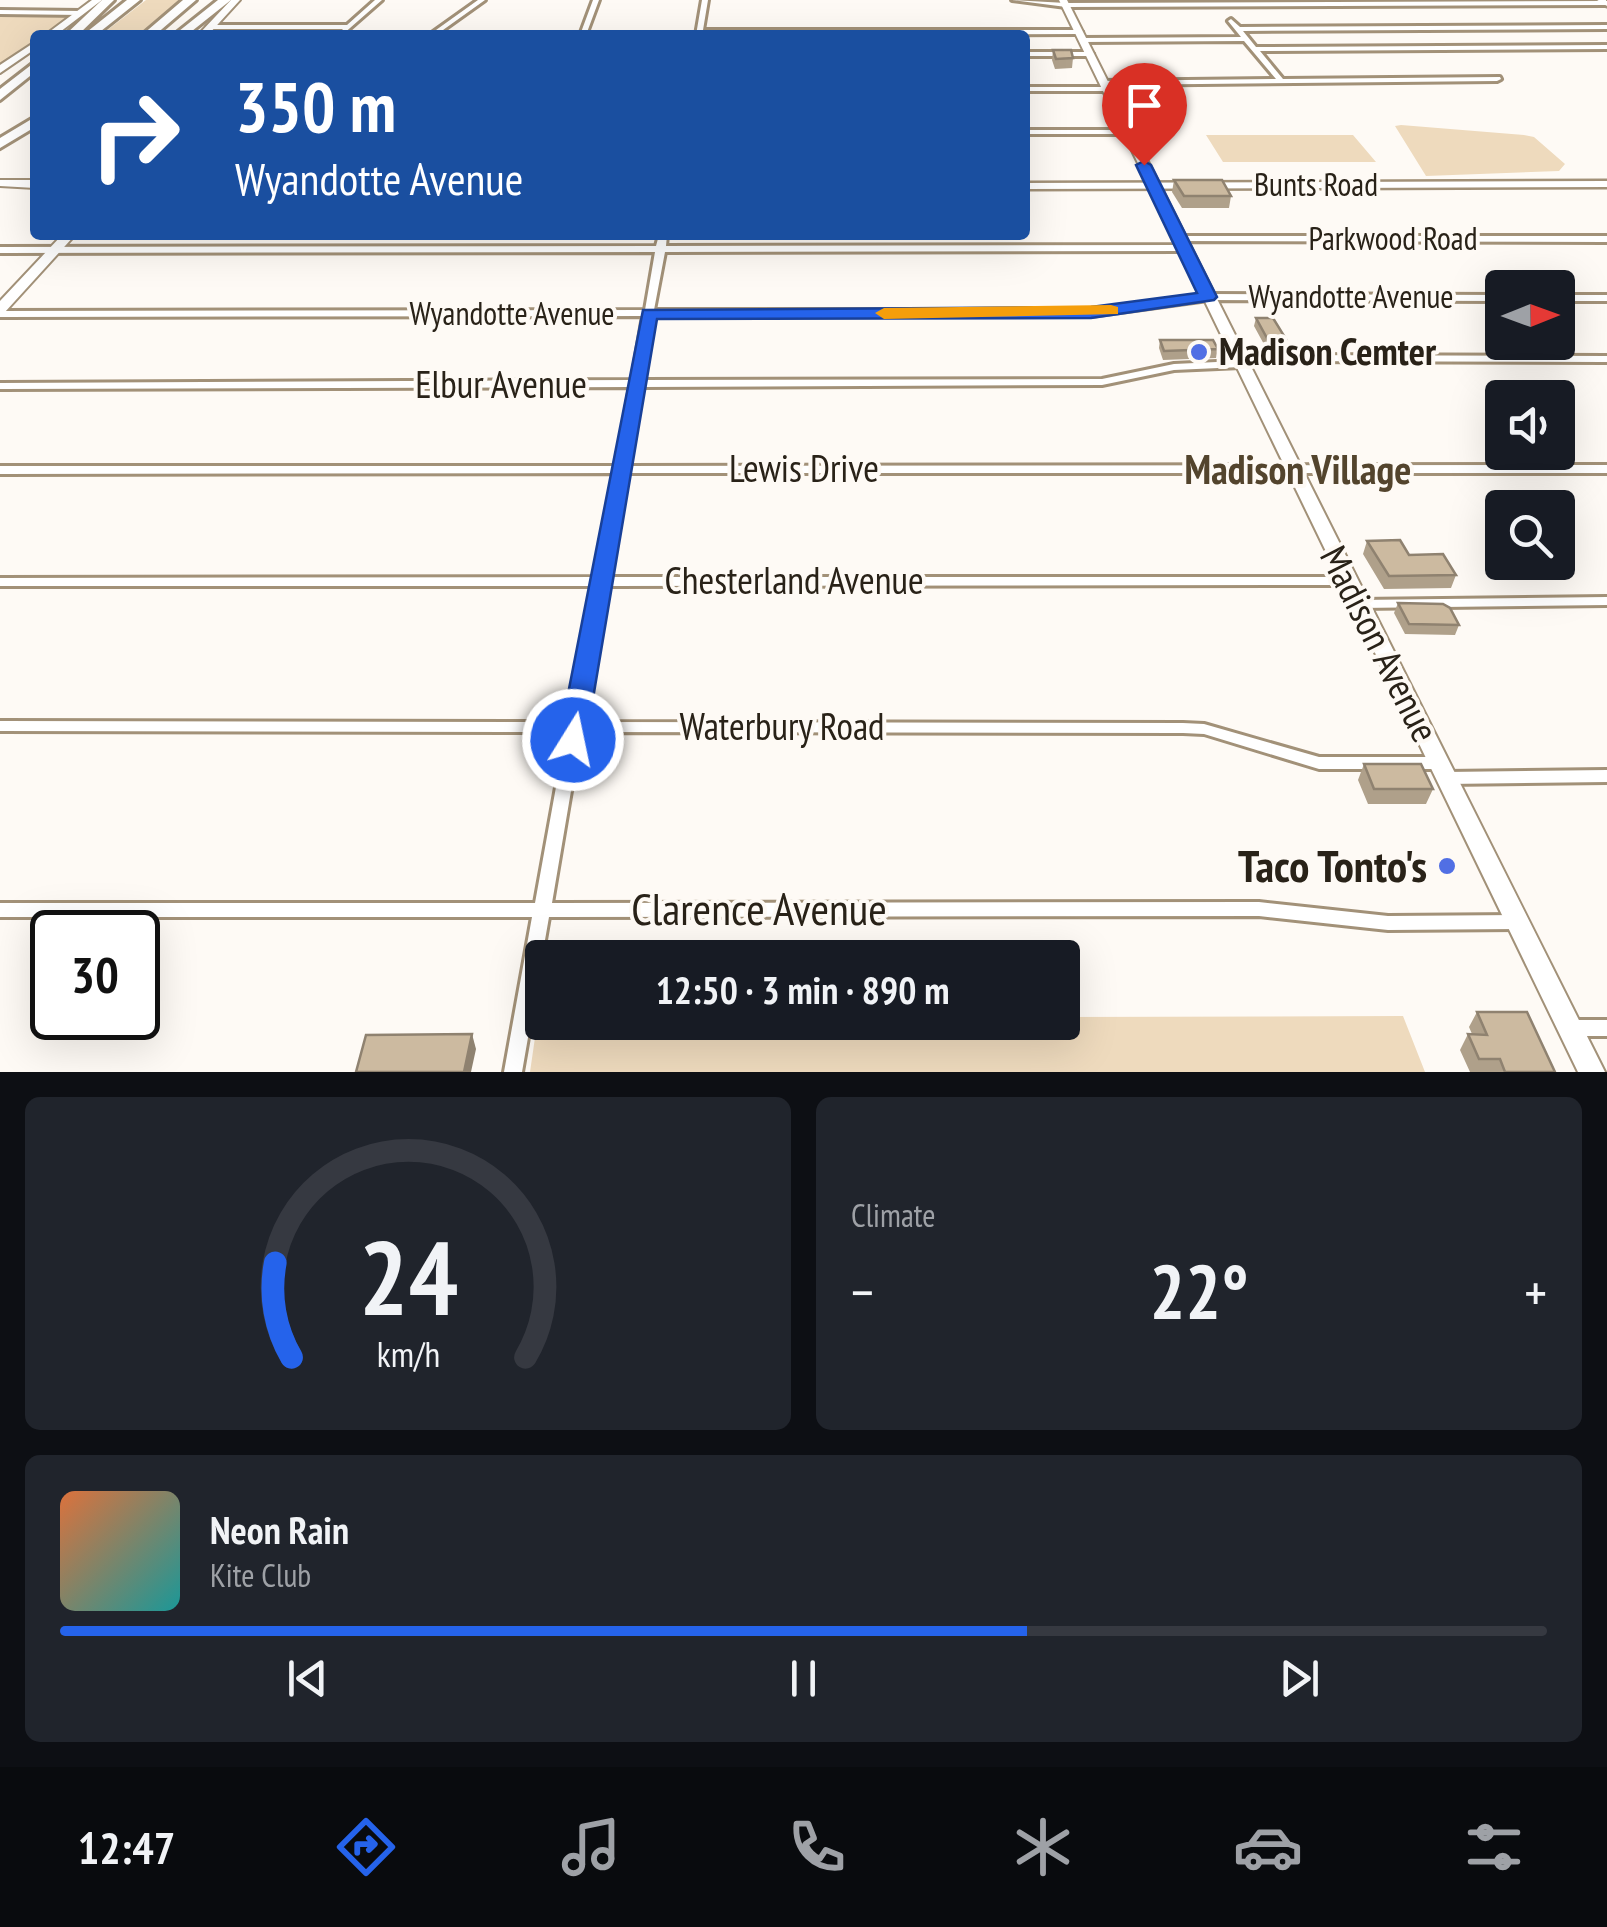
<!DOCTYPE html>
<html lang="en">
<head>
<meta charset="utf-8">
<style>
	body { margin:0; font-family:"PT Sans Narrow",sans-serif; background:#20242c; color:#f1f3f6; height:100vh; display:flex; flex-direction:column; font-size:38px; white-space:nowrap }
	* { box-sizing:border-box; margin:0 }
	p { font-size:32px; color:#9ea1a6 }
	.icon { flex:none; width:55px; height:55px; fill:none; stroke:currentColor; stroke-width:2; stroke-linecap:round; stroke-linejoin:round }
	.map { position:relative; height:1072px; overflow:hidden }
	.sheet { display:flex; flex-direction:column; gap:25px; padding:25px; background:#0d0f14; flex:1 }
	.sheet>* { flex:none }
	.hud { position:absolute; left:30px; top:30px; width:1000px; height:210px; border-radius:10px; box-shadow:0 10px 40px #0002; background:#1a4fa0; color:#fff; overflow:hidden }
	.needle { width:65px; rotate:89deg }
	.buttons { position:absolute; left:1485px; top:270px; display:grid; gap:20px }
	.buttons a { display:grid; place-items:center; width:90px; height:90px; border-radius:10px; background:#171b24; box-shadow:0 10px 40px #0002; font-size:50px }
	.speed { position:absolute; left:30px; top:910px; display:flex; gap:20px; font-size:50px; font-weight:700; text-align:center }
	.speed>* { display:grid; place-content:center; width:130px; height:130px; border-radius:50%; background:#171b24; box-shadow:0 10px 40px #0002; line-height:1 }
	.speed .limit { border:5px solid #111; border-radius:15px; background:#fff; color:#111 }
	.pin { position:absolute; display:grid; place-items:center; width:85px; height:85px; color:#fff; margin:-102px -42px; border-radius:50% 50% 50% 0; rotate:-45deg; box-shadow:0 0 10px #0007 }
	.pin .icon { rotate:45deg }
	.me { position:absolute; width:110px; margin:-55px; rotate:10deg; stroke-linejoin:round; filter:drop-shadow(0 0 8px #0008) }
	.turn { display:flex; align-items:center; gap:35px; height:210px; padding:0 40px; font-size:45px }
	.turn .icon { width:130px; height:130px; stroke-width:2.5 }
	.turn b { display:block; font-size:70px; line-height:85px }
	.big { font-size:75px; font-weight:700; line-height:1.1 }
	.sheet .card { flex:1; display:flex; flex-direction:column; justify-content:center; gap:15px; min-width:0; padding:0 35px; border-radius:15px; background:#20242c }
	.sheet .dial { align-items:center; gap:0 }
	.dial svg { height:260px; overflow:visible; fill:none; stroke:#363941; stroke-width:7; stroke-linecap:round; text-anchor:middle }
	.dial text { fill:#f1f3f6; stroke:none }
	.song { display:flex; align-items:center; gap:30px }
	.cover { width:120px; height:120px; border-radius:15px; background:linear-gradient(135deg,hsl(20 70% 55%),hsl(180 70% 35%)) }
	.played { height:10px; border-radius:5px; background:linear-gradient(90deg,#2563eb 65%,#363941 65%) }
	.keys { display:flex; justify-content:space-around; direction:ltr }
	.heat { display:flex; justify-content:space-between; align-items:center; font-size:55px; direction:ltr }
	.sheet .tiles { flex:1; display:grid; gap:25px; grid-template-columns:1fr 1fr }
	.card:last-child { grid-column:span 2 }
	.trip { position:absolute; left:525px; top:940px; width:555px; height:100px; border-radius:10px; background:#171b24; box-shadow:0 10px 40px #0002; font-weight:700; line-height:100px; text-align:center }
	.dock { display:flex; height:160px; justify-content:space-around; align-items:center; background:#090b0e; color:#9ea1a6 }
	.dock .icon { width:70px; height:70px }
	.dock .current { color:#2563eb }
	.dock b { font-size:45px; color:#f1f3f6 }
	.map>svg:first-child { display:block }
</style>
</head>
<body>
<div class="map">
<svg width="1607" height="1072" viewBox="0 0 1607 1072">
	<rect width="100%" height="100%" fill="#fefaf5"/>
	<path fill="#eedabd" d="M146,0H181L138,35H101Z
		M0,13L72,14V15L46,35H35V43L0,67Z
		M1401,125L1524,135L1534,137L1565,164L1559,171L1426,176L1395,126Z
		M1206,135H1353L1376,162H1223Z
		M1403,1016L1425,1072H530L538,1017L542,1022H1062L1063,1017Z"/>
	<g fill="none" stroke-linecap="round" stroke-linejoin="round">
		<defs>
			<path id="minor" d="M375,0H382L342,35L339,33L343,29H210L207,27L210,25H347Z
				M478,0H485L436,35H429Z
				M593,0H599L586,35H580Z
				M702,0H708L703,30H1079L1082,32L1079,34L696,35Z
				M1012,0L1066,3L1607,1V5L1066,7Z
				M0,10L81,11L84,13L81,15L0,14Z
				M1231,19L1240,27L1607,25V29L1243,31L1256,47L1607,45V49L1260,51L1283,79L1500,77L1501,79L1497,81L1104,85H1101V81L1276,79L1244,41L1083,42L1080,40L1083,38L1241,37L1228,21Z
				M1025,52H1090L1093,54L1090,56H1025Z
				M1025,87H1107L1111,89L1107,91H1025Z
				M1025,130H1128L1132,132L1128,134H1025Z
				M659,235H667L666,246L1184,245L1189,248L1184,251L665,252L654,310H1091L1208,294L1502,295V301L1208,300L1091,316H653L642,380L1102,379L1174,364L1238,361L1233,358L1238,355L1607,356V362L1242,361L1246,364L1241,367L1174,370L1102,385L641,387L627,466L1607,465V473H626L608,577H1348L1355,581L1348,585L607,586L583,722L1183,723L1204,724L1319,757H1438L1443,759L1446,763L1443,767L1438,769H1319L1204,734L1183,733L581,732L552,903L1259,902L1388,916L1518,915L1524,917L1527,922L1524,927L1518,929L1388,930L1259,916L549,917L522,1072H504L532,917H0V903H535L566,732L0,731V721L568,722L594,586H0V578L595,577L614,473L0,474V466H616L630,387L0,389V383L632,380L643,316L0,317V311L645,310L655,252L0,253V247L656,246Z
				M1180,236H1607V242L1177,241V237Z
				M1558,295H1607V301H1558Z
				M1607,597V605L1359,608L1352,604L1359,600Z
				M1607,770V782L1446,784L1441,782L1438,778L1441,774L1446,772Z
				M1570,1020H1607V1036H1570L1564,1034L1561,1028L1564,1022Z"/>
			<path id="tertiary" d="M1597,0H1606L1607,6Z
				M1607,181V187L1025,189V183Z"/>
			<path id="secondary" d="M92,0H102L56,35H45Z
				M231,0H240L208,35H198Z
				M1059,0H1067L1605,1072H1578Z
				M35,42V49L0,73V65Z
				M0,180H35V188L0,186Z
				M62,235H75L5,312L0,313V301Z"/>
			<path id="motorway" d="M102,0H114L78,35H65Z
				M127,0H140L96,35H83Z
				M183,0H196L155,35H142Z
				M218,0H231L187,35H174Z
				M35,62V72L0,100V89Z
				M35,117V127L0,148V138Z"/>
		</defs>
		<use href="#minor" stroke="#a29178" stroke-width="6"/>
		<use href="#tertiary" stroke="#a29178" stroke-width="5"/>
		<use href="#secondary" stroke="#a29178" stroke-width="4"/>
		<use href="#motorway" stroke="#a29178" stroke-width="6"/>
		<use href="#minor" fill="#fff" fill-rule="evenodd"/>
		<use href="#tertiary" fill="#fff" fill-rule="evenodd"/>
		<use href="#secondary" fill="#fff" fill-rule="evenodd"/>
		<use href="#motorway" fill="#fff" fill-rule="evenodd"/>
	</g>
	<path fill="#afa08a" d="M1053,50L1073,58L1072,68L1055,69L1052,60Z
		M1155,81L1181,91L1178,106H1159L1153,95Z
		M1174,180L1231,196L1229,208H1182L1172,192Z
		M1256,318L1286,339L1284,348H1266L1254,326Z
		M1160,340L1218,349L1216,358L1163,360L1159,348Z
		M1367,541L1409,555L1456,575L1451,588L1384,589L1363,554Z
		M1398,603L1459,625L1455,635L1405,634L1394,613Z
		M1364,764L1433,789L1426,804H1368L1358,780Z
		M1477,1012L1555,1072H1470L1460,1050L1468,1034H1472L1469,1027Z"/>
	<path fill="#8f8270" d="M472,1034L476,1049L471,1072H464Z"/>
	<path fill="#ccbaa0" stroke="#8f8270" stroke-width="2.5" d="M1053,50H1071L1073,58L1056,59Z
		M1155,81H1174L1181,91L1161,92Z
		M1174,180H1222L1231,196H1184Z
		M1256,318H1273L1286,339L1268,340Z
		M1160,340H1213L1218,349L1164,351Z
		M1400,540L1409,555L1443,554L1456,575L1389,576L1367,541Z
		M1398,603L1443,604L1450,608L1459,625L1409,624Z
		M1364,764H1421L1433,789H1374Z
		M1477,1012H1527L1555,1072H1505L1500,1059H1479L1468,1034L1487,1035Z
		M472,1034L464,1072H356L366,1035Z"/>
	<path fill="#2563eb" stroke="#184099" stroke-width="2.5" d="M1144,161L1151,165L1217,297L1214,300L1091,318L657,319L586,740L582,747H563L559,740L643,310L1091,307L1197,293L1136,165Z"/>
	<path fill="#f59e0b" d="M1111,305L1118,307V314L884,319L875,313L884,308Z"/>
	<g fill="#516fe4" stroke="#fefaf5" stroke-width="4">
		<circle cx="1199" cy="352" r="10"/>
		<circle cx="1447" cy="866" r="10"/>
	</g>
	<g text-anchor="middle" stroke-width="8" stroke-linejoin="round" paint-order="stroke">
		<g font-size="32" fill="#292218" stroke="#fefaf5">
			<text x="1316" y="196">Bunts Road</text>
			<text x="1393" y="250">Parkwood Road</text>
			<text x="1351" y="308">Wyandotte Avenue</text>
			<text x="512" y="325">Wyandotte Avenue</text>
		</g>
		<g font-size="38" font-weight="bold" fill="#292218" stroke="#fefaf5" text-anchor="start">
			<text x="1219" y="365">Madison Cemter</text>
		</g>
		<g font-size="38" fill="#292218" stroke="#fefaf5">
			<text x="501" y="398">Elbur Avenue</text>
			<text x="804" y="482">Lewis Drive</text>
			<text x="794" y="594">Chesterland Avenue</text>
			<text transform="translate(1379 644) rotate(63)" y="13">Madison Avenue</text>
			<text x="782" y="740">Waterbury Road</text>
		</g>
		<g font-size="40" font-weight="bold" fill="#53442d" stroke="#fefaf5">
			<text x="1298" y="484">Madison Village</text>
		</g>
		<g font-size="45" font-weight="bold" fill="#292218" stroke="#fefaf5" text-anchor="end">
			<text x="1427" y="882">Taco Tonto's</text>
		</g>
		<g font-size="45" fill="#292218" stroke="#fefaf5">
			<text x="759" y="925">Clarence Avenue</text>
		</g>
	</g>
</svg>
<div class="buttons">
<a><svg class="needle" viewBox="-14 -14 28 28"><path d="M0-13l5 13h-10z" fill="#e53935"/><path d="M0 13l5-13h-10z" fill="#9ea1a6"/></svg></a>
<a><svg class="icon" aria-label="sound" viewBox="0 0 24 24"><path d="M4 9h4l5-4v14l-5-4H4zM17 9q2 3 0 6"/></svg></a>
<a><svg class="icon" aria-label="search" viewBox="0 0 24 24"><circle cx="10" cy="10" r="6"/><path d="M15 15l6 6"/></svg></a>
</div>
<div class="speed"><div class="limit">30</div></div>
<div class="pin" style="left:1144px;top:165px;background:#d93025"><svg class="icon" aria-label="arrive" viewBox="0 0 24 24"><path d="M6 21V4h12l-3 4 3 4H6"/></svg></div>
<svg class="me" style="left:573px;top:740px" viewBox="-20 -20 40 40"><circle r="17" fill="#2563eb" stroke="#fff" stroke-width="3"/><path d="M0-11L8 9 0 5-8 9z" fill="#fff"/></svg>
<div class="trip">12:50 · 3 min · 890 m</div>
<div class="hud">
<div class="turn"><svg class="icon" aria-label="right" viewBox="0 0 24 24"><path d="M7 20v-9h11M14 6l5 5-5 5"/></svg><div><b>350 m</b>Wyandotte Avenue</div></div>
</div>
</div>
<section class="sheet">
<div class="tiles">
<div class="card dial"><svg viewBox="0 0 100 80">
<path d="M14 69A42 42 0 1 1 86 69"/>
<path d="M14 69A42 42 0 0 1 9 40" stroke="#2563eb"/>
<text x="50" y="56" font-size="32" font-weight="700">24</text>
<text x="50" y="72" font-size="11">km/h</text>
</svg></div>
<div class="card"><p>Climate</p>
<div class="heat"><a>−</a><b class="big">22°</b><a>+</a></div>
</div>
<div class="card">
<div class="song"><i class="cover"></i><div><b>Neon Rain</b><p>Kite Club</p></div></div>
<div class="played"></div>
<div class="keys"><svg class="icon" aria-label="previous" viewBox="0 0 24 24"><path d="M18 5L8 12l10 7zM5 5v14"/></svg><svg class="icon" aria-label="pause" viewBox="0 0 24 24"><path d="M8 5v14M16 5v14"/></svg><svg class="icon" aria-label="next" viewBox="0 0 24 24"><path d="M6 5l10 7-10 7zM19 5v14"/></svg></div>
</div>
</div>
</section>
<nav class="dock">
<b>12:47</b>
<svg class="icon current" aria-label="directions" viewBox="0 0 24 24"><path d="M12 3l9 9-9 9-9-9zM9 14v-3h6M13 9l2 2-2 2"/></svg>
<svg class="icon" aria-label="music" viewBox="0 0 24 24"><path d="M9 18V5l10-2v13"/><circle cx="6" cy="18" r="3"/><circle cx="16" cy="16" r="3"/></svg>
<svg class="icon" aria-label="phone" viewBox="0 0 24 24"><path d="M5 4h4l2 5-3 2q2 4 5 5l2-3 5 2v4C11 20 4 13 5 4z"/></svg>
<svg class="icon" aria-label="climate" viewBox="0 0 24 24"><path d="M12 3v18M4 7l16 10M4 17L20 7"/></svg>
<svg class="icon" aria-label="car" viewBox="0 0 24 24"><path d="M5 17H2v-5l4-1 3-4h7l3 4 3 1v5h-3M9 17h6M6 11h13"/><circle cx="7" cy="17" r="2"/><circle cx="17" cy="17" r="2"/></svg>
<svg class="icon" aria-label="filters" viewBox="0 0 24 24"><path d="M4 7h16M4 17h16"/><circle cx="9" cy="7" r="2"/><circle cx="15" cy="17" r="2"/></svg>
</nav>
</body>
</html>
